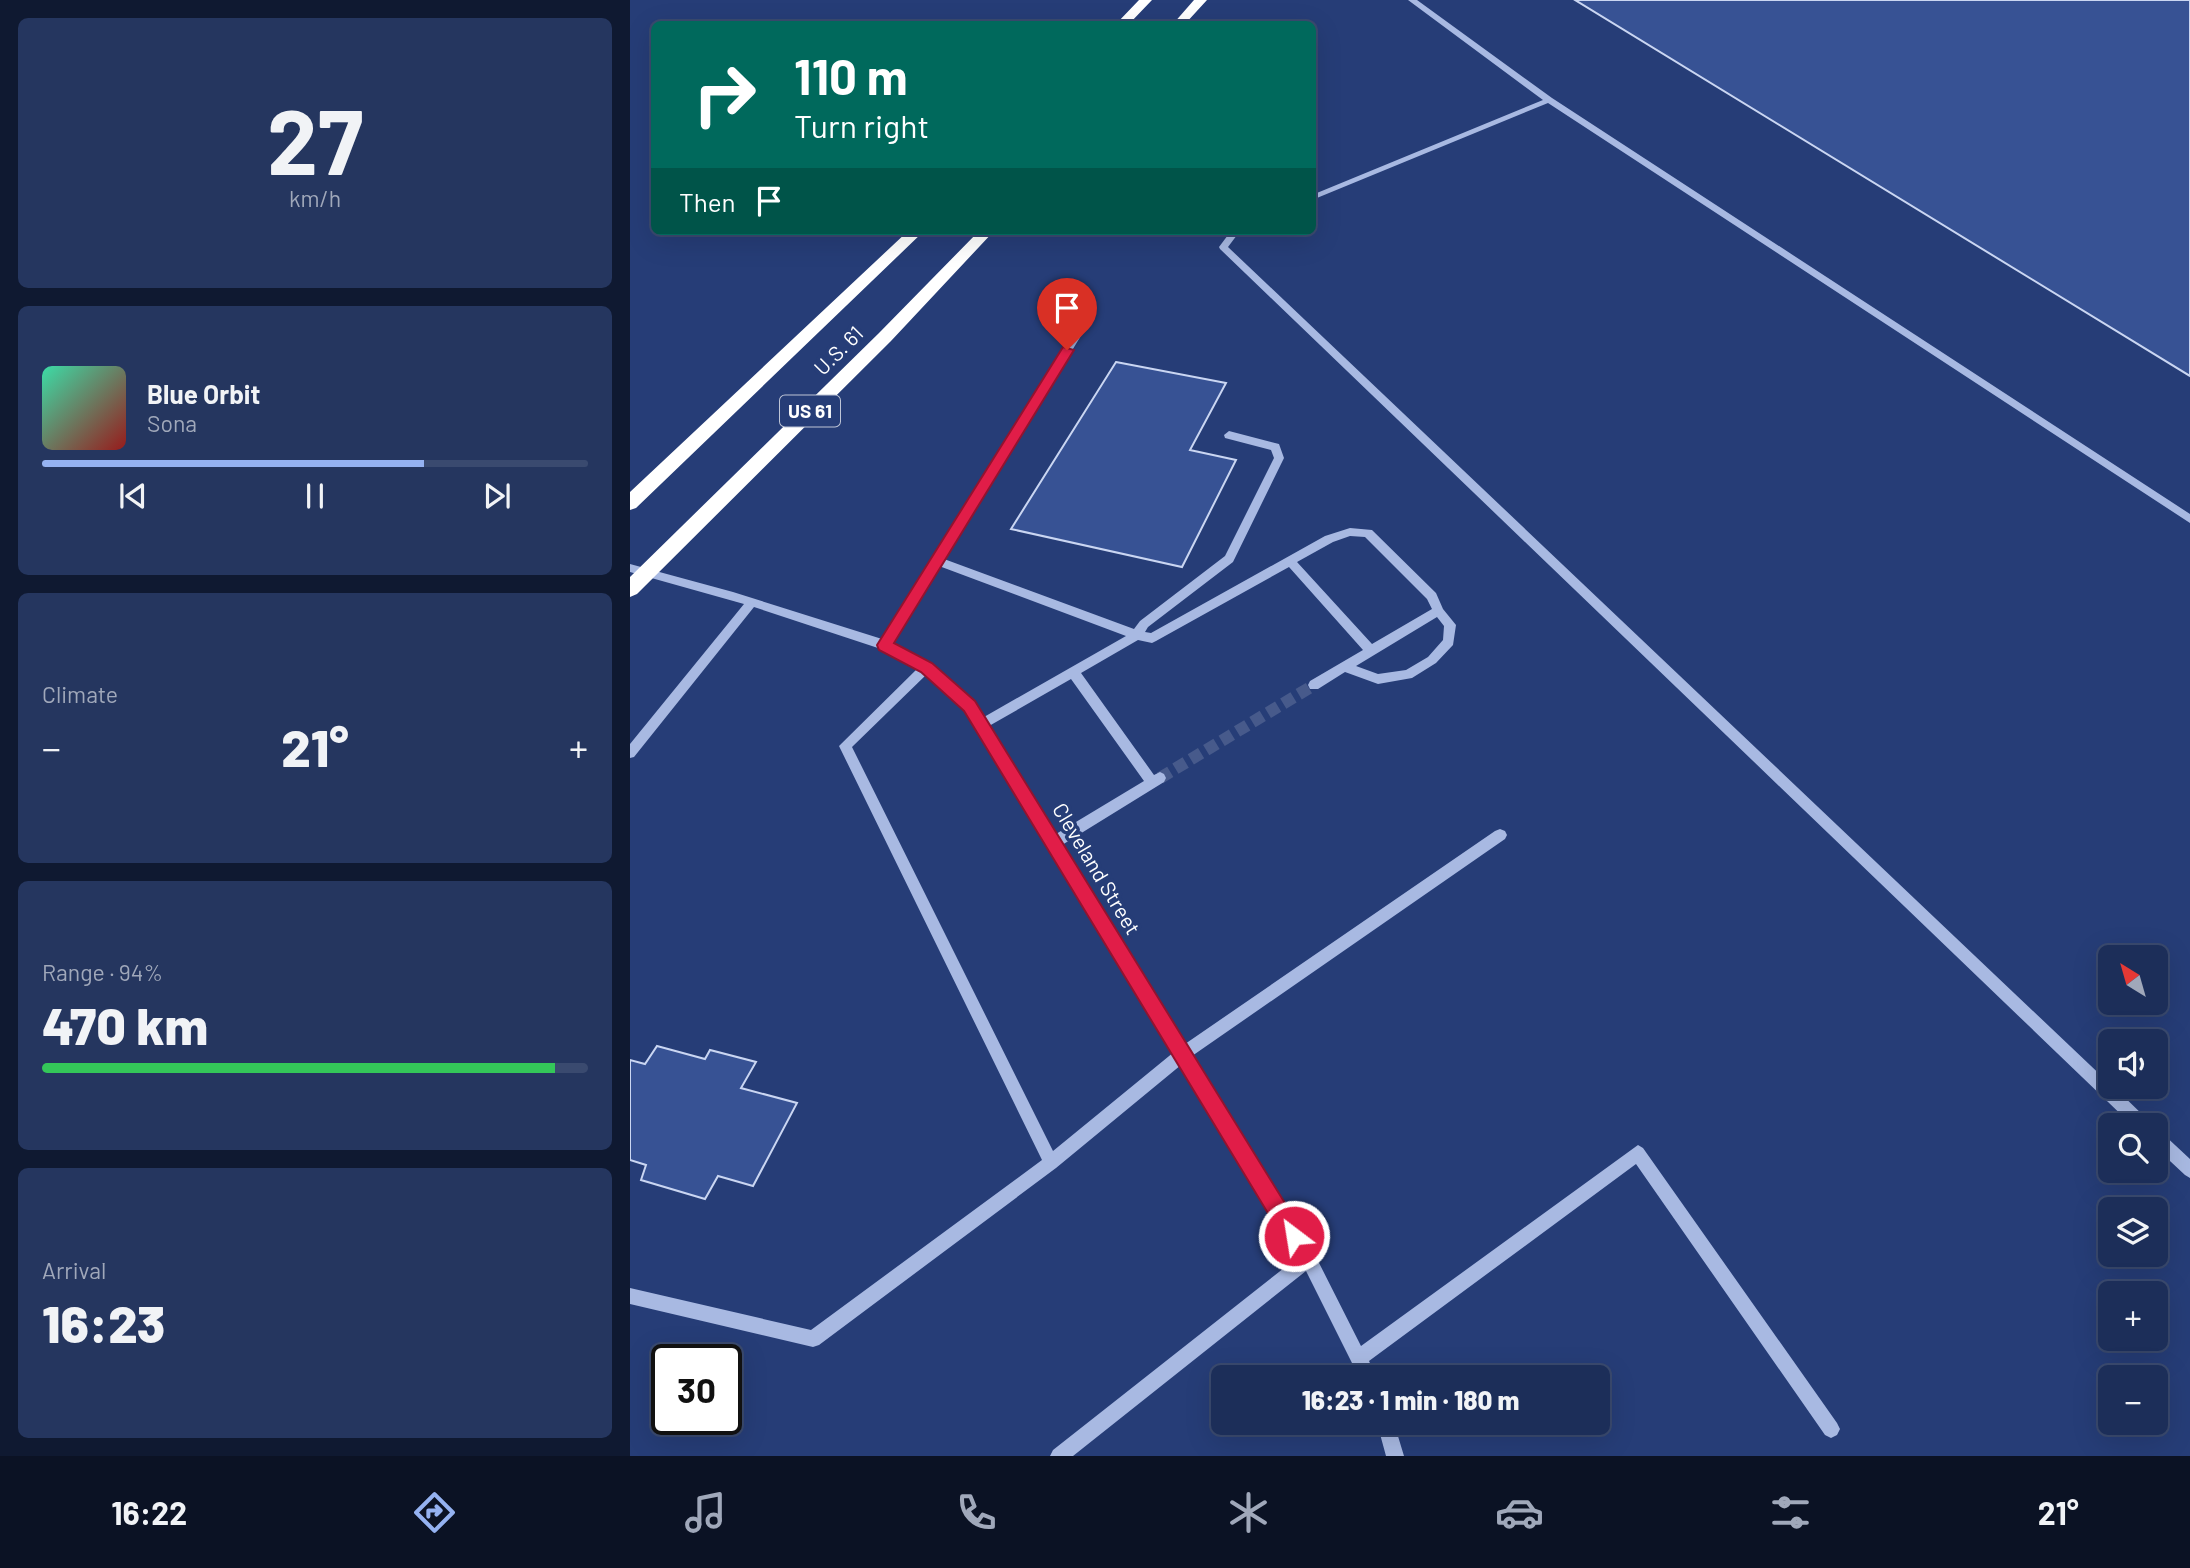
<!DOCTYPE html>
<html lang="en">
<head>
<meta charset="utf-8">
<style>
	body { margin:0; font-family:Barlow,sans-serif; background:#25365f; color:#f1f3f6; height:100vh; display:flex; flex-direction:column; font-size:26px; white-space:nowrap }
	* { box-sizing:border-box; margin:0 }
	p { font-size:23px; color:#a0a8ba }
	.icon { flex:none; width:38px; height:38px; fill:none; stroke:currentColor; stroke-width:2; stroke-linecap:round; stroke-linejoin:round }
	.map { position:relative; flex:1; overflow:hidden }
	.details { display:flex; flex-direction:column; gap:18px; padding:18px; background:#0f1931; width:630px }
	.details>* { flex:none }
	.hud { position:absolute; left:21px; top:21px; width:665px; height:214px; border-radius:10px; box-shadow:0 7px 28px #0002,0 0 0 2px #3a4a6f; background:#00695c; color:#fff; overflow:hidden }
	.needle { width:46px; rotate:323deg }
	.controls { position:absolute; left:1468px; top:945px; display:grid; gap:14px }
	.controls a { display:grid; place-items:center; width:70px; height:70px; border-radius:10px; background:#1c2e59; box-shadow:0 7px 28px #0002,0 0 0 2px #3a4a6f; font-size:35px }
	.speed { position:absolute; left:21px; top:1344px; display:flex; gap:14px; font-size:35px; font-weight:700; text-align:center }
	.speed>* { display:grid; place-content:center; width:91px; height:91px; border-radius:50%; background:#1c2e59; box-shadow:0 7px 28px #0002,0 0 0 2px #3a4a6f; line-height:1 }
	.speed .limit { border:4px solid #111; border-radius:10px; background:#fff; color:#111 }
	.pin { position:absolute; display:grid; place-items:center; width:60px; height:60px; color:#fff; margin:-72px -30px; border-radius:50% 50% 50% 0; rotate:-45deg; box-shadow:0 0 7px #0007 }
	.pin .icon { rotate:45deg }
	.me { position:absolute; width:77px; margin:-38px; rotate:329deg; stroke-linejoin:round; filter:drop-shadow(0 0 5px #0008) }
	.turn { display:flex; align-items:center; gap:24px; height:147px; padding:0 28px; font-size:32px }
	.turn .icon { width:91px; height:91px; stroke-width:2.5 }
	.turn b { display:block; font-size:49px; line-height:60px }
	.then { display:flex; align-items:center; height:66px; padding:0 28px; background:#0003; gap:14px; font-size:26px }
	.big { font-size:52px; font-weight:800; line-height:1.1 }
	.details .widget { flex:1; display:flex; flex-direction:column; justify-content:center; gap:10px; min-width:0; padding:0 24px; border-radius:10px; background:#25365f }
	.details .dial { align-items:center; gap:0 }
	.dial b { font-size:91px; line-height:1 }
	.song { display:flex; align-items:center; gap:21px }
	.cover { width:84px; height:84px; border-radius:10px; background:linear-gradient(135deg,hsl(160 70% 55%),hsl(0 70% 35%)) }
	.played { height:7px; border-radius:4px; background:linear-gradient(90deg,#95b2f1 70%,#3a4a6f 70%) }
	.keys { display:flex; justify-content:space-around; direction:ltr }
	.heat { display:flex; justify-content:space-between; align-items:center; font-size:38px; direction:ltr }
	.charge { height:10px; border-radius:5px; background:linear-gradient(90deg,#34c759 94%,#3a4a6f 0) }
	.trip { position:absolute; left:581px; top:1365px; width:399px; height:70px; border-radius:10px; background:#1c2e59; box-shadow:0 7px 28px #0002,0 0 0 2px #3a4a6f; font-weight:800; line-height:70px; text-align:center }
	.menu { display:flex; height:112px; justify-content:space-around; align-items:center; background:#0b1224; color:#a0a8ba }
	.menu .icon { width:49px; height:49px }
	.menu .active { color:#95b2f1 }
	.menu b { font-size:32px; color:#f1f3f6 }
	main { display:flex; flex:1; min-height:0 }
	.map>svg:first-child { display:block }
</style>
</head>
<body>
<main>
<section class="details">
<div class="widget dial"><b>27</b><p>km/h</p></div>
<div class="widget">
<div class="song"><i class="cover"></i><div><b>Blue Orbit</b><p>Sona</p></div></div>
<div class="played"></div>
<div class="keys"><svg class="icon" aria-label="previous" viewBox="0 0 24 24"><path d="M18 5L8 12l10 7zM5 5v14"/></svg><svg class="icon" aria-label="pause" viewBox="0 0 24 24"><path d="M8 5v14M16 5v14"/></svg><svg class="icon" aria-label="next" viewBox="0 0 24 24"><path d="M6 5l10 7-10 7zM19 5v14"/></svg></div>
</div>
<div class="widget"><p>Climate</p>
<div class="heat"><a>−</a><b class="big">21°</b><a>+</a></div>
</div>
<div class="widget"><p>Range · 94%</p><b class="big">470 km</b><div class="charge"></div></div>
<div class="widget"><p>Arrival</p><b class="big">16:23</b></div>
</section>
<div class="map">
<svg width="1560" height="1456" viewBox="0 0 1560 1456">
	<rect width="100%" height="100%" fill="#263d77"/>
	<path fill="#375294" stroke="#cad6f2" stroke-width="2" d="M945,0H1560V376Z
		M486,362L596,383L560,450L606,460L552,567L381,529Z
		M27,1046L75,1059L80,1050L126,1062L111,1088L167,1103L123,1186L88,1176L75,1199L11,1180L16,1165L0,1160V1060L15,1064Z"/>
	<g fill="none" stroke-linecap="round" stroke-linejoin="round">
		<path stroke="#475a8b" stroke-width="12" stroke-dasharray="12 6" stroke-linecap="butt" d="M530,778L684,685"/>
		<path fill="#a8b9e2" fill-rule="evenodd" d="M778,0H787L922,98L1560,514V523L918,103L682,200V195L913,100Z
			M601,231H610L598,247L1480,1084V1087H1484L1518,1120L1520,1125H1502L590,249L589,247Z
			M452,323L457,326L314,559L504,629L510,621L595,556L644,458L641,450L595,438L594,435L599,431L649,444L654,458L603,562L518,627L515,632L521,633L695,536L720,528L742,530L806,593L813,609L826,625L823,645L806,663L782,678L748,684L715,672L688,689H680L678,685L680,681L733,650L659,567L526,641L522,643L508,640L451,673L524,775L530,772L534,774L536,778L534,782L432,845L555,1044L865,831L870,829L875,831L877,835L875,839L562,1056L684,1253L731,1346L1008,1145L1013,1148L1207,1423L1210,1429L1207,1435L1201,1438L1195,1435L1006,1164L739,1361L746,1377H729L676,1271L443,1456H420L423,1450L668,1257L551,1065L426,1168L189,1345L183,1347L0,1304V1288L181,1330L412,1160L209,746L288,668L251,649L124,607L4,757L0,758V744L114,604L0,572V564L103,592L252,639L449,324ZM720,536L735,537L797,599L802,609L742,644L667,562L703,542ZM309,566L496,636L354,717C332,682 298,662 262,643ZM807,617L814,626L813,640L798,657L776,670L748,674L726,666ZM297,674L336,710L544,1052L423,1151L222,747ZM441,679L514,781L426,834L359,726Z
			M1526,1129L1531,1132L1560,1159V1178L1555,1175L1526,1148Z
			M747,1423H764L774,1456H756Z"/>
		<path fill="#fff" fill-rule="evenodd" d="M509,0H522L499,24H486Z
			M564,0H577L555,24H543Z
			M278,231H294L6,508L0,510V492Z
			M349,231H364L261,341L7,594L0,597V577L249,333Z"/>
	</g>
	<path fill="#e11d48" stroke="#92132f" stroke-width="2" d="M433,347L444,350L264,643L302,663L345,701L671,1229L674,1236L671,1243L664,1246L656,1243L334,711L291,672L249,650L247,645Z"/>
	<g text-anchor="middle" stroke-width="7" stroke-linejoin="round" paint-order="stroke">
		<rect fill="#263d77" stroke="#bec5d6" stroke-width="2" x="150" y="395.5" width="60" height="31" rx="5"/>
		<g font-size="19" font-weight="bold" fill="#fff">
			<text x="180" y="418">US 61</text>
		</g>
		<g font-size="21" fill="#fff" stroke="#263d77">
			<text transform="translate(209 351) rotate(-45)" y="7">U.S. 61</text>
			<text transform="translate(466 869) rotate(59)" y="7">Cleveland Street</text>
		</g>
	</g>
</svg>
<div class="controls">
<a><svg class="needle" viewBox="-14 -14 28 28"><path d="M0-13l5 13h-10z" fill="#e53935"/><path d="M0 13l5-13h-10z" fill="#a0a8ba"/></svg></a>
<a><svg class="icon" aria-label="sound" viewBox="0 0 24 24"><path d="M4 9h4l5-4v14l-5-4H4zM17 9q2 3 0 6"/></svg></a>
<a><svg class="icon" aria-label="search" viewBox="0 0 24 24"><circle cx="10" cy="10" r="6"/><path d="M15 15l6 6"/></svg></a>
<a><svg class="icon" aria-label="layers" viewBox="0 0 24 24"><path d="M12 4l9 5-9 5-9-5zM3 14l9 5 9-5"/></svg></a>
<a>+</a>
<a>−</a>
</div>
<div class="speed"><div class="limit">30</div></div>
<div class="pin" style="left:437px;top:350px;background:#d93025"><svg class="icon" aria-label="arrive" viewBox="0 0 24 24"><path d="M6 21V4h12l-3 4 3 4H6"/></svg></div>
<svg class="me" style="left:664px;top:1236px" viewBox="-20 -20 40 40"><circle r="17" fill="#e11d48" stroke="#fff" stroke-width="3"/><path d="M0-11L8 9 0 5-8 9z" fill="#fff"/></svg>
<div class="trip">16:23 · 1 min · 180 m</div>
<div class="hud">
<div class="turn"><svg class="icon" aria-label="right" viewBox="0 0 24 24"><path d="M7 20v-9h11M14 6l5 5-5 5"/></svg><div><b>110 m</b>Turn right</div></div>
<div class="then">Then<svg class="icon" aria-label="arrive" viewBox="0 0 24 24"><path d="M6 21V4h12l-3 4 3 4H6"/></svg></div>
</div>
</div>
</main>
<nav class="menu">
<b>16:22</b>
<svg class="icon active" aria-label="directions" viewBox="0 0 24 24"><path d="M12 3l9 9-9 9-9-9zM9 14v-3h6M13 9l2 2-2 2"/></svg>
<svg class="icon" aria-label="music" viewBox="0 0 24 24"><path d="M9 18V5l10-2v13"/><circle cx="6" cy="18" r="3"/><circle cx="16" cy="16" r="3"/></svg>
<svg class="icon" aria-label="phone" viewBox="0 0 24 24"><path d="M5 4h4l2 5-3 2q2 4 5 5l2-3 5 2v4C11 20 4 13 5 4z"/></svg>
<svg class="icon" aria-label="climate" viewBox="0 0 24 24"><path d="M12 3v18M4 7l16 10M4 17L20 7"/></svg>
<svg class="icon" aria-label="car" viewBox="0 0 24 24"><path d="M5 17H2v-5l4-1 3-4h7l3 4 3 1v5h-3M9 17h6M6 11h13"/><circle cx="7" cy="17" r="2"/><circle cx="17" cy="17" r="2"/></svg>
<svg class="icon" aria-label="filters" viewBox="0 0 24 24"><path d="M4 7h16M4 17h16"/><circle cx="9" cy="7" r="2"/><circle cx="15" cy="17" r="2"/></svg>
<b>21°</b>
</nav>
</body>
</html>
